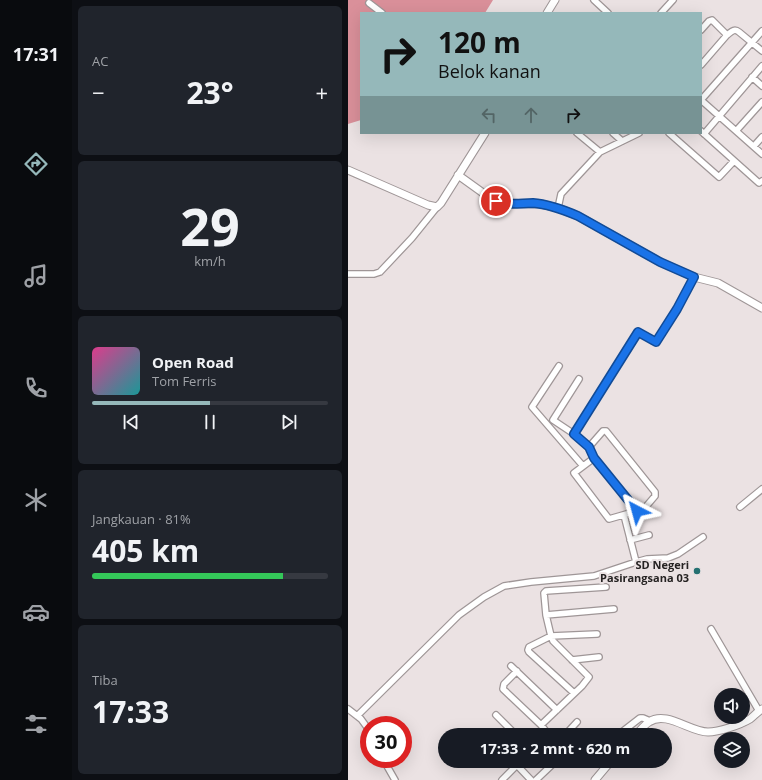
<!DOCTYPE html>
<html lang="id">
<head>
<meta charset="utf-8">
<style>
	body { margin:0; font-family:"Open Sans",sans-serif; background:#20242c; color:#f1f3f6; height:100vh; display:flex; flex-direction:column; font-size:15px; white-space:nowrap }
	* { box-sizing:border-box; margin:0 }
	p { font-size:13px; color:#9ea1a6 }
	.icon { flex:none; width:22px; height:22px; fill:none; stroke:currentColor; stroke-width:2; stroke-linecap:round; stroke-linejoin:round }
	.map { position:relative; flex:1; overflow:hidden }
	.details { display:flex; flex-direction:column; gap:6px; padding:6px; background:#0d0f14; width:276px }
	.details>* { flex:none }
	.guide { position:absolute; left:12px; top:12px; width:342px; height:122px; border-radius:0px; box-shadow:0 4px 16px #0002; background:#95b8ba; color:#111; overflow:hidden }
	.controls { position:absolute; left:366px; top:688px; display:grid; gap:8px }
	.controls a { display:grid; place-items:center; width:36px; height:36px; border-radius:50%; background:#171b24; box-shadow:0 4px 16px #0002; font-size:20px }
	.speed { position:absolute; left:12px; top:716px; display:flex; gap:8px; font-size:20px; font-weight:700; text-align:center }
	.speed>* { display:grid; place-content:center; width:52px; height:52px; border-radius:50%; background:#171b24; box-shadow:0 4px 16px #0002; line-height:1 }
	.speed .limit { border:6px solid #d22; background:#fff; color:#111 }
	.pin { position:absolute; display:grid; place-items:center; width:34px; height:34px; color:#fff; margin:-17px; border:2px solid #fff; border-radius:50%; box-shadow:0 1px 4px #0007 }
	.me { position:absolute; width:44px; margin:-22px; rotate:321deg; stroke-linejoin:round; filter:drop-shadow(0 0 3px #0008) }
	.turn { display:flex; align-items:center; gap:14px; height:84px; padding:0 12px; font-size:18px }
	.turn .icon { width:52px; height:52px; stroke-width:2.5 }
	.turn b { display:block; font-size:28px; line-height:34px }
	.lanes { display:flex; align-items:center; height:38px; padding:0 12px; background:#0003; justify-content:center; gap:20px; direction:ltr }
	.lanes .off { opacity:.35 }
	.big { font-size:30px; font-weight:700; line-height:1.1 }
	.details .widget { flex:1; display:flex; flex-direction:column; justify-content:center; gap:6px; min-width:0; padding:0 14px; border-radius:6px; background:#20242c }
	.details .dial { align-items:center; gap:0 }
	.dial b { font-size:52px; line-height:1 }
	.song { display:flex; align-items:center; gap:12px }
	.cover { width:48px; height:48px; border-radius:6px; background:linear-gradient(135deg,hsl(330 70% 55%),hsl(180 70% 35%)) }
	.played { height:4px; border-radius:2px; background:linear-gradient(90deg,#95b8ba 50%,#363941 50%) }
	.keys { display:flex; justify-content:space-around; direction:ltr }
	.heat { display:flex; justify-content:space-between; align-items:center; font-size:22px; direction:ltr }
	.charge { height:6px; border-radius:3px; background:linear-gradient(90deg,#34c759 81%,#363941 0) }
	.trip { position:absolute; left:90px; top:728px; width:234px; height:40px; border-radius:20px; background:#171b24; box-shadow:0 4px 16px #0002; font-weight:700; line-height:40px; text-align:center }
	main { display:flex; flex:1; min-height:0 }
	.tab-bar { display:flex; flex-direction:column; width:72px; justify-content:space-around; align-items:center; background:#090b0e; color:#9ea1a6 }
	.tab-bar .icon { width:28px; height:28px }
	.tab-bar .on { color:#95b8ba }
	.tab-bar b { font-size:18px; color:#f1f3f6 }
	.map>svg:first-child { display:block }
</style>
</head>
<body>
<main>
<nav class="tab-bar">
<b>17:31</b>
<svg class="icon on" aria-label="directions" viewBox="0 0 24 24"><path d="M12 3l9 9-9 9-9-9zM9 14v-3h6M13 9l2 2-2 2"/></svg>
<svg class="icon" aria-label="music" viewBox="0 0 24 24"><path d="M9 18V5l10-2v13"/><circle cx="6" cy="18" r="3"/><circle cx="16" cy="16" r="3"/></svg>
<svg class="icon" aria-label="phone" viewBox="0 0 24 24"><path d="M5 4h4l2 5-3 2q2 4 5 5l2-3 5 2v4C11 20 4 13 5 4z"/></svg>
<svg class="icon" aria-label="climate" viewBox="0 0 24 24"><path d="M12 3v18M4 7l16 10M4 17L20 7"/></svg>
<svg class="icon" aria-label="car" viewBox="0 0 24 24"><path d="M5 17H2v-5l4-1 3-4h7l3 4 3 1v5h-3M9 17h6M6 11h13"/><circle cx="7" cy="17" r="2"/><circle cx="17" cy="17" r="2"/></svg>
<svg class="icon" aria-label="filters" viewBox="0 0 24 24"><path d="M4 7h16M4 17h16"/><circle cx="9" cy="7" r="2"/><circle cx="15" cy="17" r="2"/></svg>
</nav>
<section class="details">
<div class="widget"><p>AC</p>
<div class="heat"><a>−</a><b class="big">23°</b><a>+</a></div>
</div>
<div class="widget dial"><b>29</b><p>km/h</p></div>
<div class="widget">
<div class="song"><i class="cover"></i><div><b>Open Road</b><p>Tom Ferris</p></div></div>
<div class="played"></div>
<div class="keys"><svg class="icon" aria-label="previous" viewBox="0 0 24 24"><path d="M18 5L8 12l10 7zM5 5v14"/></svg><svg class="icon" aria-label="pause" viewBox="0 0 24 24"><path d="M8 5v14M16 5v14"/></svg><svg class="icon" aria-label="next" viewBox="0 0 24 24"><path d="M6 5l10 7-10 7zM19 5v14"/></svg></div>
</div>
<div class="widget"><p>Jangkauan · 81%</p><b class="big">405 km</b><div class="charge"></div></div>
<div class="widget"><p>Tiba</p><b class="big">17:33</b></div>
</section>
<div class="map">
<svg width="414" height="780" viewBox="0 0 414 780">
	<rect width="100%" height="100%" fill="#ebe2e3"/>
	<path fill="#da909a" d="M0,0H145L137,13H13V120L0,124Z"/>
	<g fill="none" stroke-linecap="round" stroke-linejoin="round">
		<defs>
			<path id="minor" d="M246,0L260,13
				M21,3L34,13
				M313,13L325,0
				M353,30L361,21L364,20L379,35
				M353,65L379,35C383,32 386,28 391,32L414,51
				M404,77L414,86
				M353,100L414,31
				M353,100L414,154
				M353,131L411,183L414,181
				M388,131L414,102
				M229,133L252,152
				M265,133L274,141
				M321,133L371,177L386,161
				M356,134L414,66
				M406,146L414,137
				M210,208L213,194L252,152L291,133
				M0,274H26L32,272L64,238L89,207
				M211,366L184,407L235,466
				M226,434L205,420L231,379
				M241,447L226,434L290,332L308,342L329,309L346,277
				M246,458L289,511L261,519L226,473L246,458L241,447L255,431H258L307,492V496L295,510L289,511
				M392,507L414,489
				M276,515L288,562
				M282,540L301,535
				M198,615L266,609
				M363,629L411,711
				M249,634L203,636L198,615L196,593L198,591L258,587
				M224,660L251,657
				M163,666L209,710
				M169,671L156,684L155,689L193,725L201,735
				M0,709L13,719L21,730
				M148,715L168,735
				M9,716L111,615L136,597L156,586L183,582L246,576L288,562L299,559L320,558L330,554L355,537
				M193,725L234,686L241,677L205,641L203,636L181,647L180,650L181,652L226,693
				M217,735L229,722
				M270,735L292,718H295L302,721
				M35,759L47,780
				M165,761L183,780
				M195,761L201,767
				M154,780L169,765
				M188,780L208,761"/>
			<path id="tertiary" d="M199,13L207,0
				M0,170L80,205L89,207L93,203L137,133
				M110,175L142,198L153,203L193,204L210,208L230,216L312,262L346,277L370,283L414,308
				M288,735C292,731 296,725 301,722C318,710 342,732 360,732C371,732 392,725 402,719C406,716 409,712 414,709
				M247,780L263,761"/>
		</defs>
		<use href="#minor" stroke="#9f9697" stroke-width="8"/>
		<use href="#tertiary" stroke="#9f9697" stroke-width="9"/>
		<use href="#minor" stroke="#fff" stroke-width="5.5"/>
		<use href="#tertiary" stroke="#fff" stroke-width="7"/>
	</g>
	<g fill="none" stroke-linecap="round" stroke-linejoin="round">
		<defs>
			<path id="route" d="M148,201C160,206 173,203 185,203C201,204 216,210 230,216L312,262L346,277L329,309L308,342L290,332L226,434L241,447L246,458L289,511"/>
		</defs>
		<use href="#route" stroke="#114b97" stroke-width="10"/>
		<use href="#route" stroke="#1a73e8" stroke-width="7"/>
	</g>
	<circle fill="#257071" stroke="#ebe2e3" stroke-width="1.5" cx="349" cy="571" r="4"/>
	<g text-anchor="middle" stroke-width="4" stroke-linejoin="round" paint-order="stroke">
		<g font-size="11" font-weight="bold" fill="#252222" stroke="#ebe2e3" text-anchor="end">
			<text x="341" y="569">SD Negeri<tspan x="341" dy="13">Pasirangsana 03</tspan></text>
		</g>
	</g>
</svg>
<div class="controls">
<a><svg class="icon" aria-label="sound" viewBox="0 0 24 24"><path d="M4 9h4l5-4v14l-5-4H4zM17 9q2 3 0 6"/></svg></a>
<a><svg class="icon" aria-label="layers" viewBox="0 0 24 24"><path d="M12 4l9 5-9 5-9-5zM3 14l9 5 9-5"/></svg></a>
</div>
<div class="speed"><div class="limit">30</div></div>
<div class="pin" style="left:148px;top:201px;background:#d93025"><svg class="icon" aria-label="arrive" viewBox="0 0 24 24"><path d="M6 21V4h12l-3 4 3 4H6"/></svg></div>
<svg class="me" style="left:289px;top:511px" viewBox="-20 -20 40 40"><path d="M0-17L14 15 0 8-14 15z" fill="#1a73e8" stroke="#fff" stroke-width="4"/></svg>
<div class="trip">17:33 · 2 mnt · 620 m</div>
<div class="guide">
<div class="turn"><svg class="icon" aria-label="right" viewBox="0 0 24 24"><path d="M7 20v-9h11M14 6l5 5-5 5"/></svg><div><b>120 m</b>Belok kanan</div></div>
<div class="lanes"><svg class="icon off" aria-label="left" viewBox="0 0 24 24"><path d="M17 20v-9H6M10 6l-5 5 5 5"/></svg><svg class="icon off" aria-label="ahead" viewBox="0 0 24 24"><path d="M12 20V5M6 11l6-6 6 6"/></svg><svg class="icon" aria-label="right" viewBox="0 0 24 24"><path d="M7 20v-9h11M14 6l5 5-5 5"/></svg></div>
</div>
</div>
</main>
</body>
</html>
